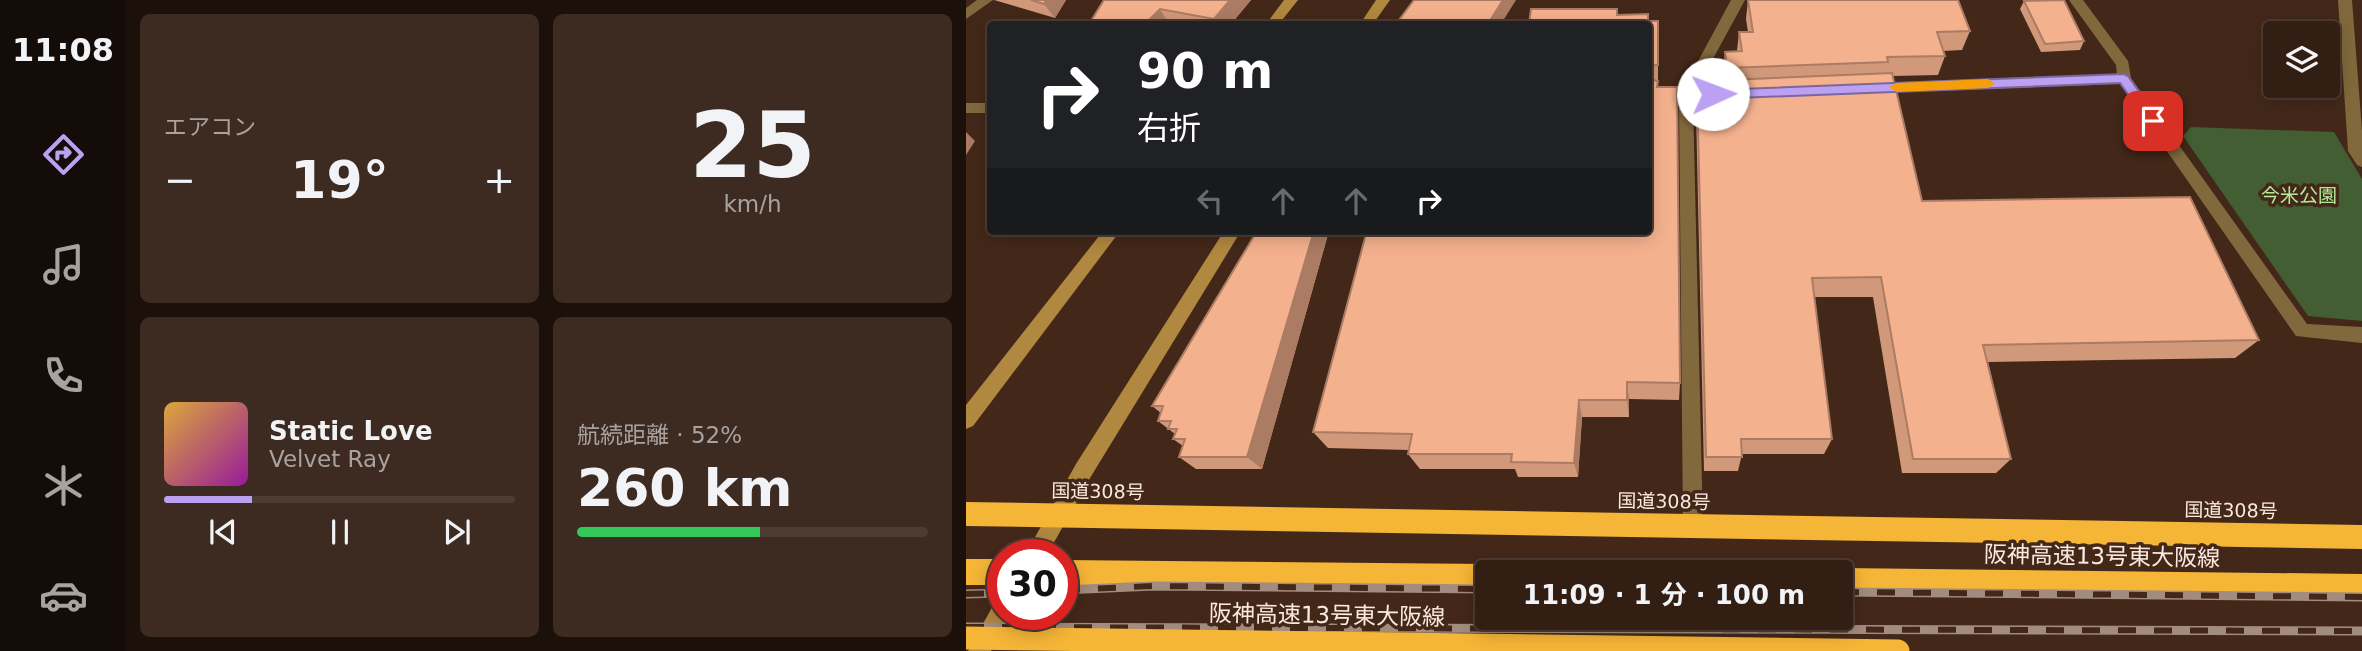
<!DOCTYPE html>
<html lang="ja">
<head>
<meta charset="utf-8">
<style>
	body { margin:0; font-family:"DejaVu Sans","Noto Sans JP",sans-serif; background:#3d2b21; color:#f1f3f6; height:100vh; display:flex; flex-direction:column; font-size:26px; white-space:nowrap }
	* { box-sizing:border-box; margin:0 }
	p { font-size:23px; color:#a8a2a0 }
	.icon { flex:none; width:38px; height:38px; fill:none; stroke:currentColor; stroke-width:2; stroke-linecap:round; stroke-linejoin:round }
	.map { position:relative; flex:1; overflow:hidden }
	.panel { display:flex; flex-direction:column; gap:14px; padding:14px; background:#1c100a; width:840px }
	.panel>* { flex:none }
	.guide { position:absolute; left:21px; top:21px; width:665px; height:214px; border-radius:7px; box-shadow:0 4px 18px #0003,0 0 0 2px #4d3c33; background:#202124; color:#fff; overflow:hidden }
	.controls { position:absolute; left:1297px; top:21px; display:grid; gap:14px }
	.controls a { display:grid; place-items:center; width:77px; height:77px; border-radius:7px; background:#321e13; box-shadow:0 4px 18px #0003,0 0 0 2px #4d3c33; font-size:35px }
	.speed { position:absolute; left:21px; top:539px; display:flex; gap:14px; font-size:35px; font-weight:700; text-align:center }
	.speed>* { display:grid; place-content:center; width:91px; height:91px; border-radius:50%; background:#321e13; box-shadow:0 4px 18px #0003,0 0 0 2px #4d3c33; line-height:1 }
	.speed .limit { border:10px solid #d22; background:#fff; color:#111 }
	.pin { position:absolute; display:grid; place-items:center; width:60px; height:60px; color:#fff; margin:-30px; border-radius:14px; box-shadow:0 4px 10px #0006 }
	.me { position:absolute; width:77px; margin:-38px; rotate:88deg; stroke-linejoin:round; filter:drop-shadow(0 0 5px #0008) }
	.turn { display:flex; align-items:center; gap:24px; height:147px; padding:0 35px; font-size:32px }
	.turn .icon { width:91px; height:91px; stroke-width:2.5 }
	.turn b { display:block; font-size:49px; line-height:60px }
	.lanes { display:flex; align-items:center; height:66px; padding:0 35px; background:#0003; justify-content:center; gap:35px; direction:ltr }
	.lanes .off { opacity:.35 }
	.big { font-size:52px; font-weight:700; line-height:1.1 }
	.panel .widget { flex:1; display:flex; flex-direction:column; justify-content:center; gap:10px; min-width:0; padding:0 24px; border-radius:10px; background:#3d2b21 }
	.panel .dial { align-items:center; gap:0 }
	.dial b { font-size:91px; line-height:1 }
	.song { display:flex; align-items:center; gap:21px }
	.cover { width:84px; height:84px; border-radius:10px; background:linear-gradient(135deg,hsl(40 70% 55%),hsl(300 70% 35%)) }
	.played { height:7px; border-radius:4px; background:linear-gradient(90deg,#bca0f2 25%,#4d3c33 25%) }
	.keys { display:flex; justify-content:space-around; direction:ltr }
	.heat { display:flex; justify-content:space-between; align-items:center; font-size:38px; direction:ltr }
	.charge { height:10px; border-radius:5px; background:linear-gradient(90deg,#34c759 52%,#4d3c33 0) }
	.panel .tiles { flex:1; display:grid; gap:14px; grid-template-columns:repeat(2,1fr) }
	.trip { position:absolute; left:509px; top:560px; width:378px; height:70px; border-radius:7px; background:#321e13; box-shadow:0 4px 18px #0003,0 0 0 2px #4d3c33; font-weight:700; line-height:70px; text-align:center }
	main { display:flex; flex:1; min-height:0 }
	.dock { display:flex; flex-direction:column; width:126px; justify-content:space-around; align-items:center; background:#140c08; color:#a8a2a0 }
	.dock .icon { width:49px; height:49px }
	.dock .active { color:#bca0f2 }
	.dock b { font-size:32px; color:#f1f3f6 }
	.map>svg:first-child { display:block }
</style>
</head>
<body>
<main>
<nav class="dock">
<b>11:08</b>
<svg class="icon active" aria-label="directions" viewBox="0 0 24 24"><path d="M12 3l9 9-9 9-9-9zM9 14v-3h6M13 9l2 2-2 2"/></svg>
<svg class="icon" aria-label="music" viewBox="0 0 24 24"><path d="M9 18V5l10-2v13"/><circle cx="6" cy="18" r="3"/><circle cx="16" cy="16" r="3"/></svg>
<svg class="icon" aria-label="phone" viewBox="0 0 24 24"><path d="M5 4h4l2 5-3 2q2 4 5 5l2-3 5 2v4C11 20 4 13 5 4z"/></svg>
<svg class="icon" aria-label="climate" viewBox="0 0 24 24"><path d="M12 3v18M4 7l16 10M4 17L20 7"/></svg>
<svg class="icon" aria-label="car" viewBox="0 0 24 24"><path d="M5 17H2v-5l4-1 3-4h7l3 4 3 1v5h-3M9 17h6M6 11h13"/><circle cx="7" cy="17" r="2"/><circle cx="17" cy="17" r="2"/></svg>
</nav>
<section class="panel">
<div class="tiles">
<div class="widget"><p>エアコン</p>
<div class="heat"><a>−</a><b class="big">19°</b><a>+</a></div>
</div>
<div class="widget dial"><b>25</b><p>km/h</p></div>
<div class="widget">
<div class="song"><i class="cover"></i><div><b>Static Love</b><p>Velvet Ray</p></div></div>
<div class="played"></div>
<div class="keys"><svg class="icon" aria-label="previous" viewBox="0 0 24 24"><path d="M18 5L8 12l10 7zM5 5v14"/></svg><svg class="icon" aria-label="pause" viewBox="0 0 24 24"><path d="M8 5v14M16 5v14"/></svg><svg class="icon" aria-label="next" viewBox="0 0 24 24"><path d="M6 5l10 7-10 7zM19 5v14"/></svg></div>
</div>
<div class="widget"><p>航続距離 · 52%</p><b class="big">260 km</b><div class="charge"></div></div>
</div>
</section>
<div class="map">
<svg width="1396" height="651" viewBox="0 0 1396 651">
	<rect width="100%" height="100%" fill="#432819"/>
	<path fill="#425e32" d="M1225,127L1368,132L1396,179V321L1342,316L1217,136Z"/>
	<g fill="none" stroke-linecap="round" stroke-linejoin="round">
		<path fill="#82693d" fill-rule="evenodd" d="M11,0H27L0,19V8Z
			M765,0H779L730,90L754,89L761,94L754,99L727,101L737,526L734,533L727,536L720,533L717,526L713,101L682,102V92L716,91Z
			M1103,0H1117L1162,61L1165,78L1341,324L1396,327V343L1330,336L1154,84L908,93L901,88L908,83L1151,74L1150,65Z
			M1372,0H1386L1396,131V167L1391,165L1382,151Z
			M0,103H24V113H0Z"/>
		<path fill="#b1883f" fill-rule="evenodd" d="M318,0H332L313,24H300Z
			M410,0H424L407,24H394Z
			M137,231H154L7,426L0,429V405Z
			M258,231H275L124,478L81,555H59L110,464Z
			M37,599V614H46L25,651H2L29,602Z"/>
		<path fill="#f5b537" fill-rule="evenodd" d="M0,502L1396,525V549L0,526Z
			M0,559H37V585H0Z
			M96,560L522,564L533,572H522V590L96,586Z
			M875,568L1396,574V600L875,594V572H866Z"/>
		<defs>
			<path id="rail" d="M96,590L188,586L522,589
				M875,592L1396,597
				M0,594L37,593
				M0,627L1396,631"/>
		</defs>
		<use href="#rail" stroke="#a28b7f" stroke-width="9"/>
		<use href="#rail" stroke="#432819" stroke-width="6" stroke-dasharray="18" stroke-linecap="butt"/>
		<path stroke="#f5b537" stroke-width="23" d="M0,638L932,651"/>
	</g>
	<path fill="#d2987a" d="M28,0H100L89,18Z
		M138,0H285L265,24H123Z
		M782,0L1004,31L996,50L977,51L979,56L972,75L927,76L956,201L1293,340L1269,358L1022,362L1045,459L1030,473H936L907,297H848L866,439L858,454H776L772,471H738L730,110L731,88H762L759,87L757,71L759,52L771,51L773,32H782L780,19Z
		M1058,1L1118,41L1114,50L1075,52L1054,9Z
		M652,15L682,21H692V87L714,383L713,400L663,399V417H616L612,477H552L549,469H454L442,454L443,450L362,448L347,432L424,235L682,231V24Z
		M291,231H363L296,469H230L213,457L217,446L207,439L209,434L192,421L195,413L186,406Z"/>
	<path fill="#ab7c63" d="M80,0H100L89,18L78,4Z
		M264,0H285L265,24H251L248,19Z
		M537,0H550L535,24H522Z
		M194,9L203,24H179Z
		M0,132L9,141L0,155Z
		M348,231H363L296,469L281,457Z
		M661,382L663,399V417L661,400Z
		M613,400L616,417L612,477L608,463Z"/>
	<path fill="#f4b18e" stroke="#ab7c63" stroke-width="2" d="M65,0H80L78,4Z
		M138,0H264L248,19L194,9L179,24H123Z
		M448,0H537L522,24H430Z
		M782,0H992L1004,31L971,32L979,56L921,57L922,62L761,68L759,52L776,51L773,32H787Z
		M1098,0L1118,41L1079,44L1058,1Z
		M565,9H651V15L682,14V21H692V65L682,66V24H563Z
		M926,73L956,201L1224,197L1293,340L1017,345L1045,459H947L915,277L846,278L866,439H775L776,457H740L731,88H763L762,80Z
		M682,79L692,81L691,87H711L714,383L661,382V400H613L608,463L545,462L546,454H442L446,434L347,432L400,234L424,235L425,231H682Z
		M291,231H348L281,457H213L219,439H207L211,429H202L205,421H192L197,406H186Z"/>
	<path fill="#bca0f2" stroke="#7a689d" stroke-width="2" d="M1158,74L1162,76L1192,118V124H1183L1154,83L747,99L741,94L747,90Z"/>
	<path fill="#f59e0b" d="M1022,79L1029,84L1022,88L930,92L923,87L930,83Z"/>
	<g text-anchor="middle" stroke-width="7" stroke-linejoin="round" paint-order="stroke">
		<g font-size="19" fill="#b4e997" stroke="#432819">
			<text x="1333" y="202">今米公園</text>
		</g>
		<g font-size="19" fill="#fbe9df" stroke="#432819">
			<text transform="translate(132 491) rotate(1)" y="7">国道308号</text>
			<text transform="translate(698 501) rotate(1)" y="7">国道308号</text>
			<text transform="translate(1265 510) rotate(1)" y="7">国道308号</text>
		</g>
		<g font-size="23" fill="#fbe9df" stroke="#432819">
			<text transform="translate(1136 556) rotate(1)" y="8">阪神高速13号東大阪線</text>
			<text transform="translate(361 615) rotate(1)" y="8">阪神高速13号東大阪線</text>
		</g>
	</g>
</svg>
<div class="controls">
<a><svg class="icon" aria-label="layers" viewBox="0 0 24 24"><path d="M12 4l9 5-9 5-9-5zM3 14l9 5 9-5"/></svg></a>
</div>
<div class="speed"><div class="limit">30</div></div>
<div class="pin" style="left:1187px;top:121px;background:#d93025"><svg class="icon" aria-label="arrive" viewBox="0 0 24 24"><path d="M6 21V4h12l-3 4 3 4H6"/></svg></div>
<svg class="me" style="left:747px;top:94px" viewBox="-20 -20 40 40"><circle r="19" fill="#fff"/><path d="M0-13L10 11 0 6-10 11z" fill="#bca0f2"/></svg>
<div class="trip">11:09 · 1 分 · 100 m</div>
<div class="guide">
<div class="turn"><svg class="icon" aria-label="right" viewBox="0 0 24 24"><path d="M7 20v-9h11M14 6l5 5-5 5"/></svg><div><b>90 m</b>右折</div></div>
<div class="lanes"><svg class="icon off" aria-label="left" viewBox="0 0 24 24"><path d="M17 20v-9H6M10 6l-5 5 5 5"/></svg><svg class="icon off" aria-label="ahead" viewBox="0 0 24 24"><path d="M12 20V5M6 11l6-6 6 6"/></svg><svg class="icon off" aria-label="ahead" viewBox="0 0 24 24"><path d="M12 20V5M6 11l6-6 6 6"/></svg><svg class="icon" aria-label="right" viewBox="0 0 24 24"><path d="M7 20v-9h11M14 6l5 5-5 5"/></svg></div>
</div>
</div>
</main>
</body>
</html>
